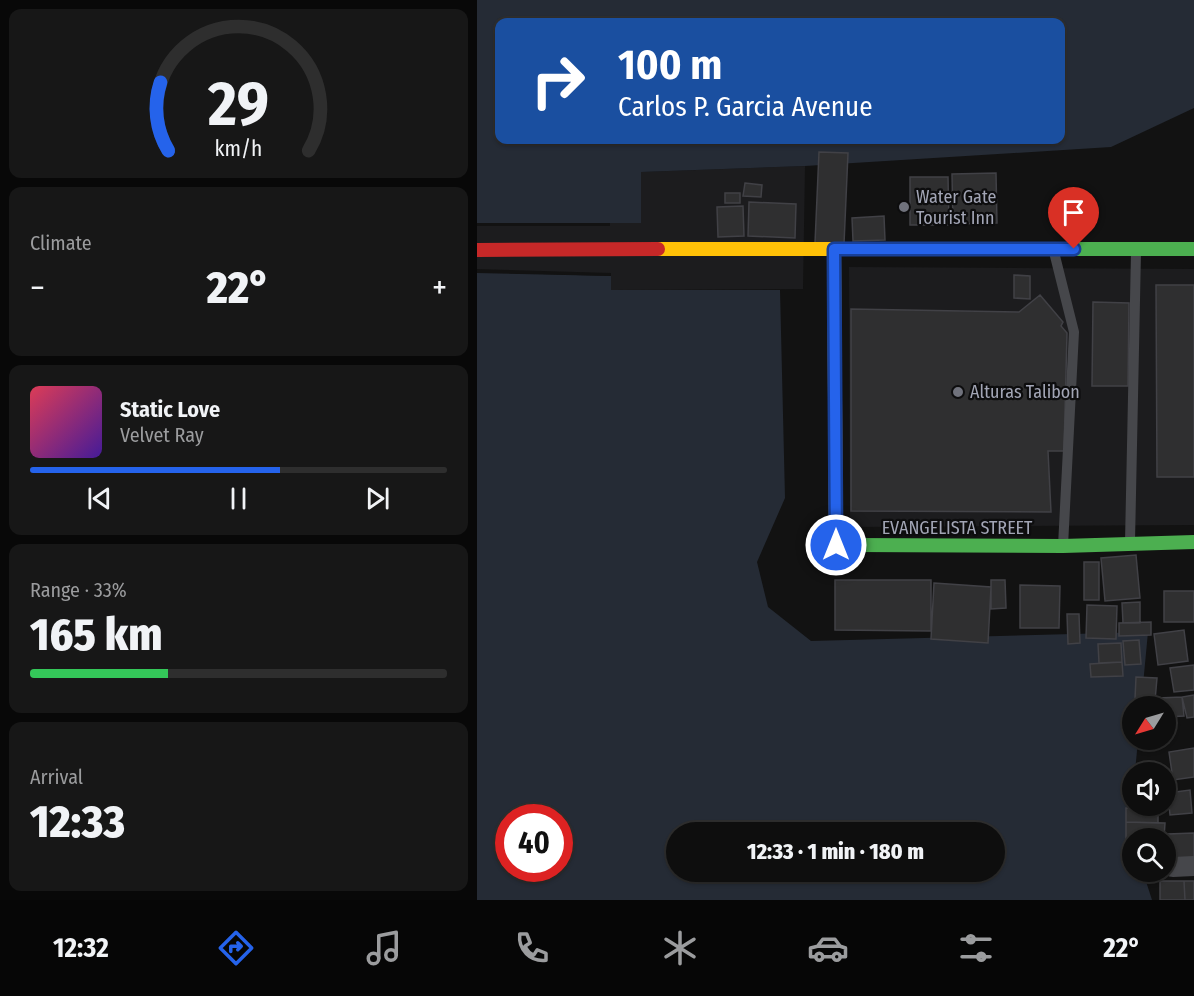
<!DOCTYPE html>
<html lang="en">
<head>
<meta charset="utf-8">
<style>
	body { margin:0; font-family:"Fira Sans Condensed",sans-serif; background:#171717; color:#f1f3f6; height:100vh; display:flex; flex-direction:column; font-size:22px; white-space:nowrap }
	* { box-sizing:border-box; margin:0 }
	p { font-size:20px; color:#9b9c9e }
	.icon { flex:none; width:33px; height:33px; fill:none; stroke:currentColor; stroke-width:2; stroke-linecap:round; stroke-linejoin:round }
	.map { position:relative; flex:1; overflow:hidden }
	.side { display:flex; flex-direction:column; gap:9px; padding:9px; background:#080808; width:477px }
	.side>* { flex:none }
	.guide { position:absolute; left:18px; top:18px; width:570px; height:126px; border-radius:12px; box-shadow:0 2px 4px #0004,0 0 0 2px #2e2e2e; background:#1a4fa0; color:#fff; overflow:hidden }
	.needle { width:39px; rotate:233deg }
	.controls { position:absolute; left:645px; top:696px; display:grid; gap:12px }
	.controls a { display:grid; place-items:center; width:54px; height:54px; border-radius:50%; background:#0e0e0e; box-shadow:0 2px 4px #0004,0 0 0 2px #2e2e2e; font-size:30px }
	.speed { position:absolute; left:18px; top:804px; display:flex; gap:12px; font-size:30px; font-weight:700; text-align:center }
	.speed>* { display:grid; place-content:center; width:78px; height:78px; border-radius:50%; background:#0e0e0e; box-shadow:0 2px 4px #0004,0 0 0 2px #2e2e2e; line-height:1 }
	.speed .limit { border:9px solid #d22; background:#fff; color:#111 }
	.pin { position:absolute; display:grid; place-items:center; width:51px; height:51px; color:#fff; margin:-62px -26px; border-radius:50% 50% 50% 0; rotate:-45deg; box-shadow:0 0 6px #0007 }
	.pin .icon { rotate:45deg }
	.me { position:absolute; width:66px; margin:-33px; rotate:0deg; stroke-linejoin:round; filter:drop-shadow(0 0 4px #0008) }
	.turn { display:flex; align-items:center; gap:21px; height:126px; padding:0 24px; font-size:27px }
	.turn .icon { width:78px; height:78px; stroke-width:2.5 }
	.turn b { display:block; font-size:42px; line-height:51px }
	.big { font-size:45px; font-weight:800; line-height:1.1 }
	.side .widget { flex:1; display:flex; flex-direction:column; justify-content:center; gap:9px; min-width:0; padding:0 21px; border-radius:12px; background:#171717 }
	.side .dial { align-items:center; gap:0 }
	.dial svg { height:156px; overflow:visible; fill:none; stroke:#2e2e2e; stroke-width:7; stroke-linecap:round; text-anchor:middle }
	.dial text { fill:#f1f3f6; stroke:none }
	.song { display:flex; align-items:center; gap:18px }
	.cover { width:72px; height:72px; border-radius:9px; background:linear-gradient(135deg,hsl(350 70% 55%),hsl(260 70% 35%)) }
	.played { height:6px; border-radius:3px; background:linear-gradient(90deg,#2563eb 60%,#2e2e2e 60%) }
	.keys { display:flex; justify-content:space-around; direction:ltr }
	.heat { display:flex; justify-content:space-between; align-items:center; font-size:33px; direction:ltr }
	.charge { height:9px; border-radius:4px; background:linear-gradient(90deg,#34c759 33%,#2e2e2e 0) }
	.trip { position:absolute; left:189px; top:822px; width:339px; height:60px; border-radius:30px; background:#0e0e0e; box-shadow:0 2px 4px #0004,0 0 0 2px #2e2e2e; font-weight:800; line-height:60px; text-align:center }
	.tab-bar { display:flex; height:96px; justify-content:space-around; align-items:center; background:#060606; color:#9b9c9e }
	.tab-bar .icon { width:42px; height:42px }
	.tab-bar .on { color:#2563eb }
	.tab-bar b { font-size:27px; color:#f1f3f6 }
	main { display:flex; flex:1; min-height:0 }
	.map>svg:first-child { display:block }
</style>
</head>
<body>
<main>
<section class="side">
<div class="widget dial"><svg viewBox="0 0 100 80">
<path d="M14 69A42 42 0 1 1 86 69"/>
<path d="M14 69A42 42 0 0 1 10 34" stroke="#2563eb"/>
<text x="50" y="56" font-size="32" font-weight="700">29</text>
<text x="50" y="72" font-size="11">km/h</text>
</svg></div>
<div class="widget"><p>Climate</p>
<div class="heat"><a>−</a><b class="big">22°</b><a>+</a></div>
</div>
<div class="widget">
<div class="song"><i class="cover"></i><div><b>Static Love</b><p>Velvet Ray</p></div></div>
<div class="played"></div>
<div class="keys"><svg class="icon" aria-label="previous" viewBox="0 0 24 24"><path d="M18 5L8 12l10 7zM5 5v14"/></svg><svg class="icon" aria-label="pause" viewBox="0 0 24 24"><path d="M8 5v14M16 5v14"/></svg><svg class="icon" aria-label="next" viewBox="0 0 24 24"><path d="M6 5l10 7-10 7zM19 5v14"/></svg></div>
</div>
<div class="widget"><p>Range · 33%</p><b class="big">165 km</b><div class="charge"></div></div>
<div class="widget"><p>Arrival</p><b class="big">12:33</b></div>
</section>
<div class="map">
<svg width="717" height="900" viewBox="0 0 717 900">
	<rect width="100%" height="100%" fill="#121212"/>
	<path fill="#1c1c1e" d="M328,166L326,289L134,290V276L0,272V223H164V172Z
		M372,267L717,269V525L373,527Z"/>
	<path fill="#252b35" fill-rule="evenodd" d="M0,0H717V108L634,147L328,166L164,172V223H0ZM22,22H584V140H22Z
		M0,272L134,276V290H303L308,498L280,562L291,607L334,641L671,632L664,706H656V740H661L658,772H656L653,829L656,838V872H666L675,900H0ZM32,818H82V868H32ZM200,832H518V872H200Z"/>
	<path fill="#121212" d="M0,223H133V226H0Z
		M0,269L134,273V276L0,273Z"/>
	<path fill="#2f2f30" stroke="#414146" stroke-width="1.5" d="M342,152L371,153L367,244L338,243Z
		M519,173L520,223L476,224L475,174Z
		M433,177H471L472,225H433Z
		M268,183L285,185L284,197L266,196Z
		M248,193H263V203H248Z
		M272,202L319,204L318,238L271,236Z
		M266,206L267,236L241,237L240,207Z
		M407,216L408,240L376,241L375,218Z
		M537,275L553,276V299L537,298Z
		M679,285H717V477H680Z
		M563,295L586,322L584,326L590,333L587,451H571L574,512L374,511V309L542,312Z
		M616,302L652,303L651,386H615Z
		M659,555L663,598L628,601L624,558Z
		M607,562H622V600H607Z
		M358,580H454V631L358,630Z
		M514,580H528L529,608L514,609Z
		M457,583L514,587L511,643L454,639Z
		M543,585L583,586L582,628H543Z
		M687,591H717V622H687Z
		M663,602V623H646L645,603Z
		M610,605L640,606L639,639L609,638Z
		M590,614H602L603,643L591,644Z
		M674,622V635L642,636V623Z
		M707,630L711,661L681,665L677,634Z
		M662,640L664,664L648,665L646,641Z
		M644,643L645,662L622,663L621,644Z
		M645,662L646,676L614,677L613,664Z
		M717,665V690L697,692L693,668Z
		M659,677L680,678L678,701L658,699Z
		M717,695V717L710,718L705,697Z
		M705,697L707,716L688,717V706H682L681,698Z
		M717,748V777L696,780L692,752Z
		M713,790L715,813L693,815L691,793Z
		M649,808L681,809V823L649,822Z
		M649,822L688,823L687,838H656V867H649Z
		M717,833V862L693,863L691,834Z
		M683,881H707L708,900H683Z
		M707,881H717V900H708Z"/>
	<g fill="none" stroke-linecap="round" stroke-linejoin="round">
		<path stroke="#46474b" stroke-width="10" d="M577,252L597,332L586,546
			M653,542L659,252"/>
		<path stroke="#46474b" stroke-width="20" d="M696,867L717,866"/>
		<path stroke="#4caf50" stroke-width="14" d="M357,249H717
			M377,545L586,546L717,542"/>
		<path stroke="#ffc107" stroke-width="14" d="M181,249H357L359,545H377"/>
		<path stroke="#c62828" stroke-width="14" d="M0,250L181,249"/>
	</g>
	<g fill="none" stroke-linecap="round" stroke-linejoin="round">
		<defs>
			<path id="route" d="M359,545L357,249H597"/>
		</defs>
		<use href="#route" stroke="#184099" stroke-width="15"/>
		<use href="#route" stroke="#2563eb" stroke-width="10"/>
	</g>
	<g fill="#70727c" stroke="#0d0d0e" stroke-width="2">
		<circle cx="427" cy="207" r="6"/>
		<circle cx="481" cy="392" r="6"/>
	</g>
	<g text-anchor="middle" stroke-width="4.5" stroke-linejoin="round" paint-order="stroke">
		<g font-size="18" fill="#a2a5b5" stroke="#0d0d0e" text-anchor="start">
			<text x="439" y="203">Water Gate<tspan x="439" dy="21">Tourist Inn</tspan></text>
			<text x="493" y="398">Alturas Talibon</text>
		</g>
		<g font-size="18" fill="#a2a5b5" stroke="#0d0d0e">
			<text x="480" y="534">EVANGELISTA STREET</text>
		</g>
	</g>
</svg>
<div class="controls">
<a><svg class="needle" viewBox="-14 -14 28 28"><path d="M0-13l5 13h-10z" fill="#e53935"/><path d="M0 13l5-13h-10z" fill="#9b9c9e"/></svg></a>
<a><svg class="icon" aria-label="sound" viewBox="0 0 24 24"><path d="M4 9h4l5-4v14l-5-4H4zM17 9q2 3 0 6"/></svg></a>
<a><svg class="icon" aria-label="search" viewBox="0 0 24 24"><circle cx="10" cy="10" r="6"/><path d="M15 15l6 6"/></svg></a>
</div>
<div class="speed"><div class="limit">40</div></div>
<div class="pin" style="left:597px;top:249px;background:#d93025"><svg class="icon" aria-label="arrive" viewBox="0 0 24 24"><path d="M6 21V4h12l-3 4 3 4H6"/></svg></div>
<svg class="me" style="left:359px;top:545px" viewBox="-20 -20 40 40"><circle r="17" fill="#2563eb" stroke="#fff" stroke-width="3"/><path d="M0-11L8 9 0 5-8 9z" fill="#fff"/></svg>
<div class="trip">12:33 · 1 min · 180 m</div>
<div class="guide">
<div class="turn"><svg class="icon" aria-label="right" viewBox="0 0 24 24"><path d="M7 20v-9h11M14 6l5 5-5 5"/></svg><div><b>100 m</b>Carlos P. Garcia Avenue</div></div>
</div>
</div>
</main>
<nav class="tab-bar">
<b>12:32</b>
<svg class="icon on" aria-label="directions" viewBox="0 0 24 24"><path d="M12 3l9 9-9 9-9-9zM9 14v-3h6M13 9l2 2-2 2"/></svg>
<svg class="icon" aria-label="music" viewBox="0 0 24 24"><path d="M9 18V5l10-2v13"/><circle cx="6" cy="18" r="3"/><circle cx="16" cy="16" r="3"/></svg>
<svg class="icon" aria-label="phone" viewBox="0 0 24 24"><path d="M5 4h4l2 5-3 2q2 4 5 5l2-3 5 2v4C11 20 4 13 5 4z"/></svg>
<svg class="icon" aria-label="climate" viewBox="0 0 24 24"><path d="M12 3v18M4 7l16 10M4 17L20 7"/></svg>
<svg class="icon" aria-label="car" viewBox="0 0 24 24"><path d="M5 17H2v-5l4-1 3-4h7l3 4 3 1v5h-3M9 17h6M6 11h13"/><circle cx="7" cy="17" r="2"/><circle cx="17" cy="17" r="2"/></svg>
<svg class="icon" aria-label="filters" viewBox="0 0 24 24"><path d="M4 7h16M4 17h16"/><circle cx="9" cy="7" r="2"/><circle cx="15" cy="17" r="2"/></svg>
<b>22°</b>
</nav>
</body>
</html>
